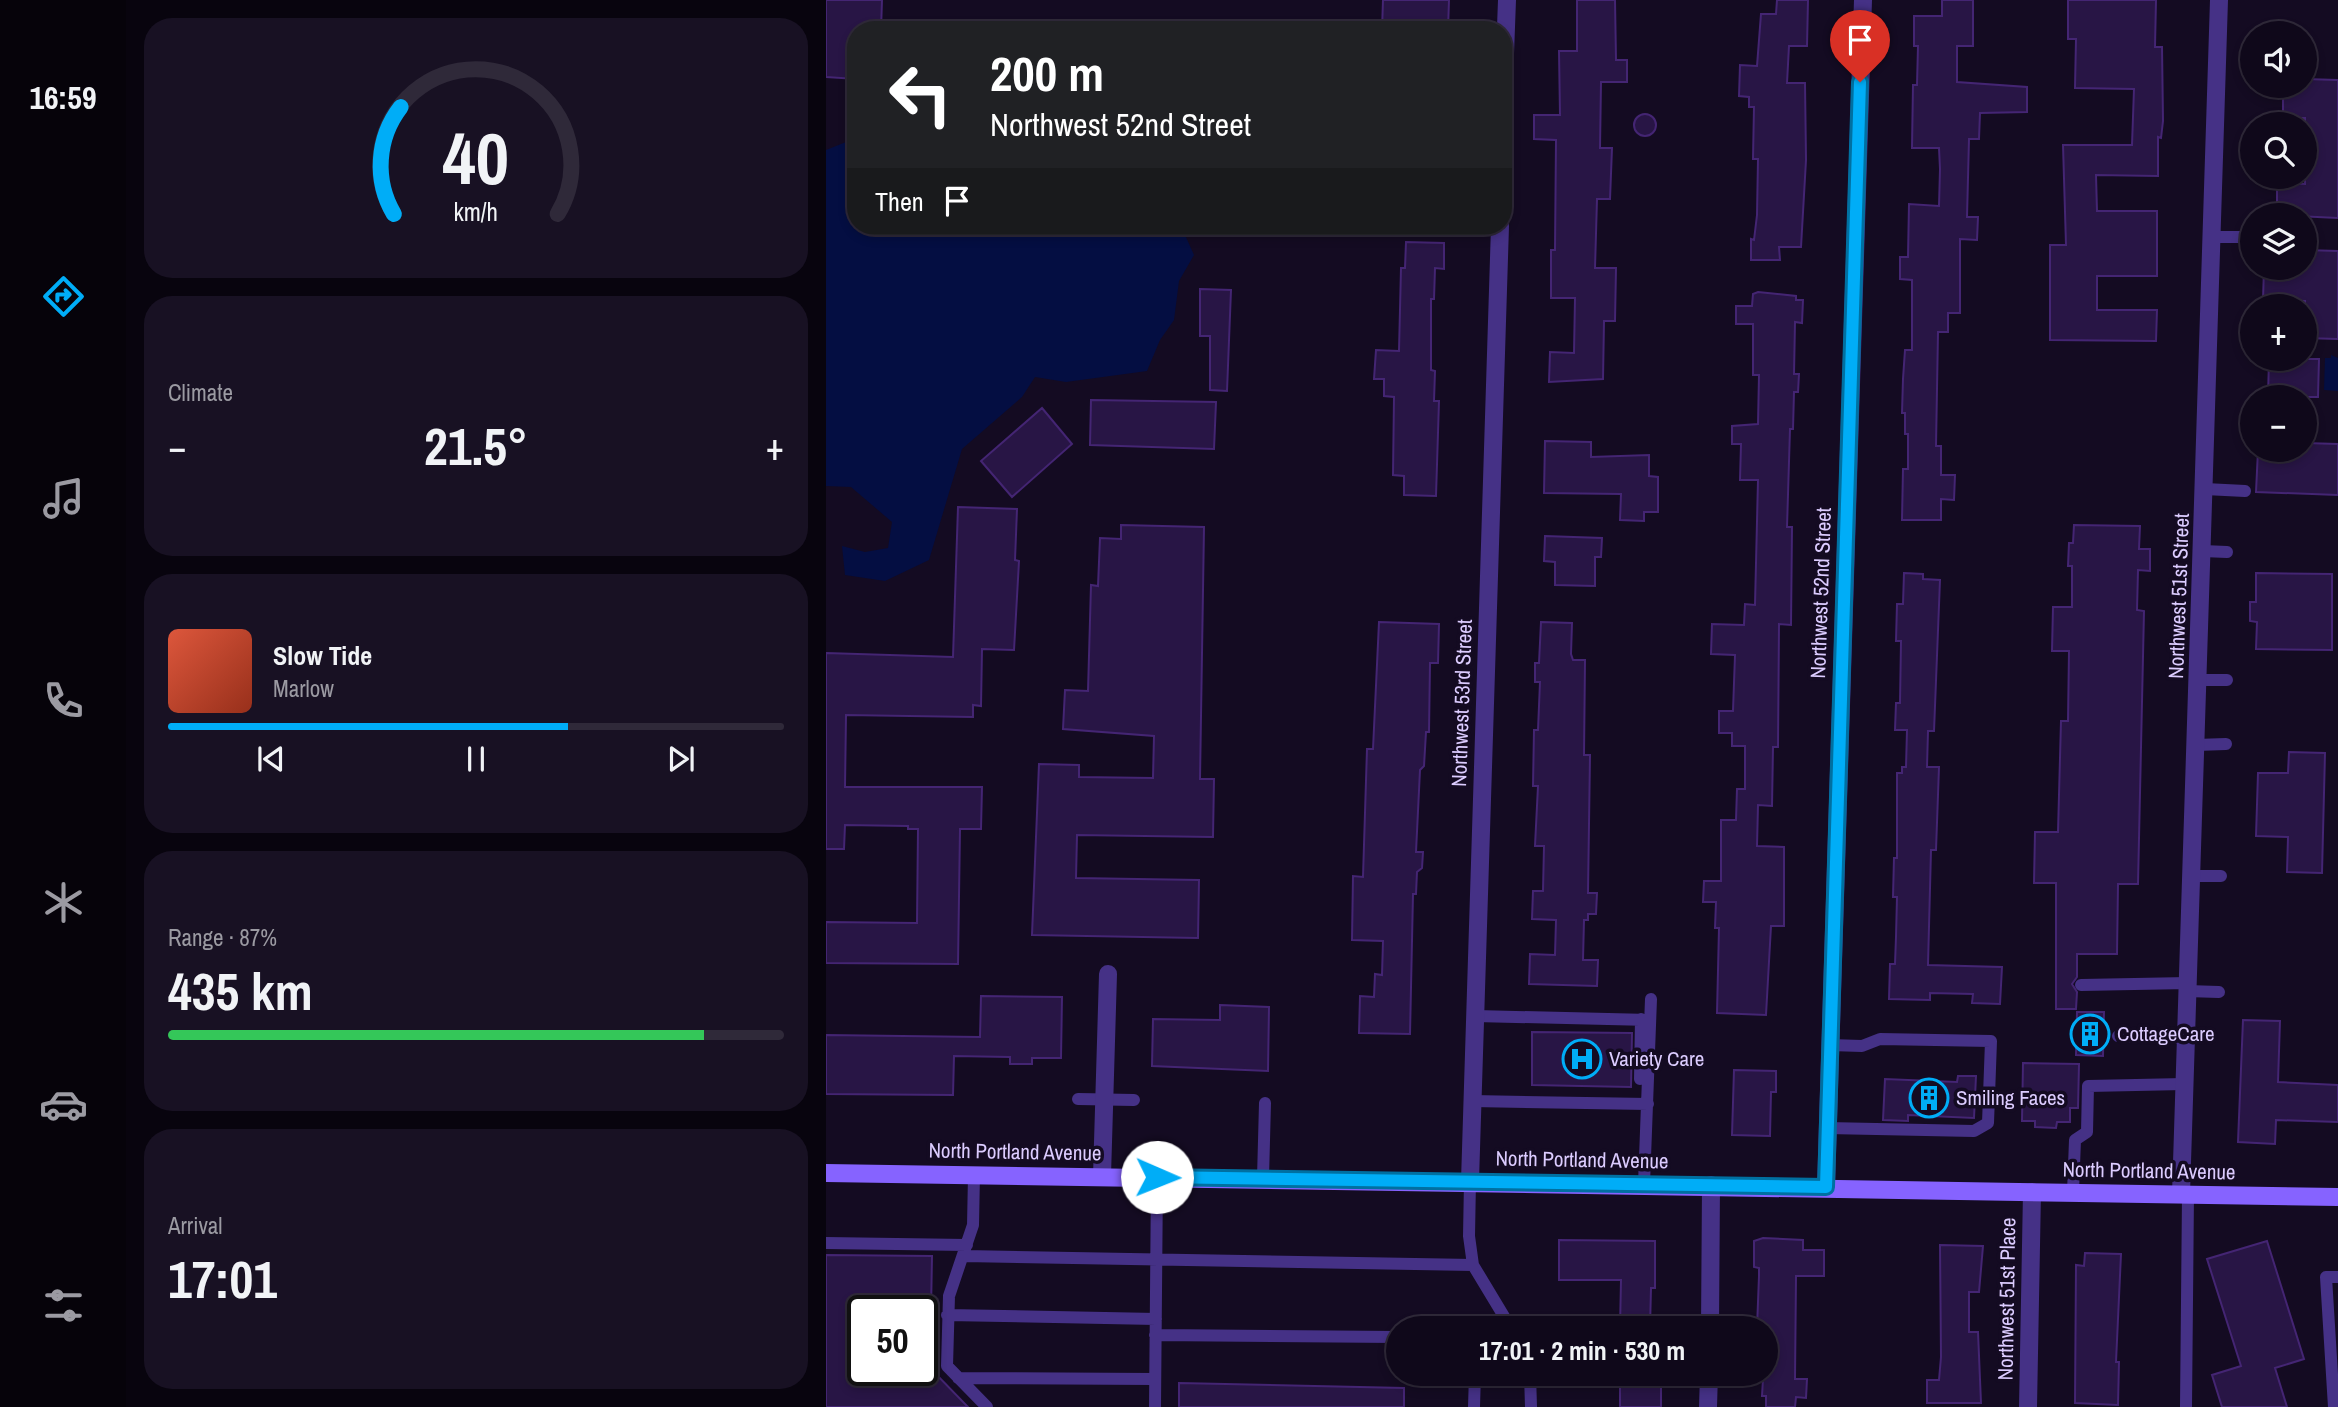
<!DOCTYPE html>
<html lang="en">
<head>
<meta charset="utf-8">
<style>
	body { margin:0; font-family:"Archivo Narrow",sans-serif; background:#181123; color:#f1f3f6; height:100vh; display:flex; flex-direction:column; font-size:26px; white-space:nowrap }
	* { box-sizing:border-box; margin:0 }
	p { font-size:23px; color:#9b9aa2 }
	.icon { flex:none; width:38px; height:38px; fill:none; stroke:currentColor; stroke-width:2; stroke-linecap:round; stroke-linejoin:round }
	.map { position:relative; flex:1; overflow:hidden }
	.details { display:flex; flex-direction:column; gap:18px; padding:18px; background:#08040e; width:700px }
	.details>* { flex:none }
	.top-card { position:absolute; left:21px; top:21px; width:665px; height:214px; border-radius:28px; box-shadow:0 4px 10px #0003,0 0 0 2px #2f2939; background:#202124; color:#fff; overflow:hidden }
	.tools { position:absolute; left:1414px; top:21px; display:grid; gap:14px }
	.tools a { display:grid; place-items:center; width:77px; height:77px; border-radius:50%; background:#0f081a; box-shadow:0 4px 10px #0003,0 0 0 2px #2f2939; font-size:35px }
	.speed { position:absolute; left:21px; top:1295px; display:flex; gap:14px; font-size:35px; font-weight:700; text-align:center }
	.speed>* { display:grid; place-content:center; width:91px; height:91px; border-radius:50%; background:#0f081a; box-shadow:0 4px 10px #0003,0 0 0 2px #2f2939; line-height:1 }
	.speed .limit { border:4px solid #111; border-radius:10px; background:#fff; color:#111 }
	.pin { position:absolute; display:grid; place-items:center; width:60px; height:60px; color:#fff; margin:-72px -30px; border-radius:50% 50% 50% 0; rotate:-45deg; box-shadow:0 0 7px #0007 }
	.pin .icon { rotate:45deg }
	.me { position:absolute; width:77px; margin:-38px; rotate:91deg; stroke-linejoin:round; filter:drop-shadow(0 0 5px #0008) }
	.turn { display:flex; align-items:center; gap:24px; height:147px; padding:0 28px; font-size:32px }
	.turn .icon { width:91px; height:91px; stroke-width:2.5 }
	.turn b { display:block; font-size:49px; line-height:60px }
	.then { display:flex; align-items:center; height:66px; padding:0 28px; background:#0003; gap:14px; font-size:26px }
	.big { font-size:52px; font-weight:700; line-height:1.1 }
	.details .card { flex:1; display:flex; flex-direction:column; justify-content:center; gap:10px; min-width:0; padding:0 24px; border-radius:28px; background:#181123 }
	.details .dial { align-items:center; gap:0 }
	.dial svg { height:182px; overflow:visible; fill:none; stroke:#2f2939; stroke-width:7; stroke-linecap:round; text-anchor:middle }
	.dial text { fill:#f1f3f6; stroke:none }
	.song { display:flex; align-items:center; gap:21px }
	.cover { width:84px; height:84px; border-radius:10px; background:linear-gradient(135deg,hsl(10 70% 55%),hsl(10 70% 35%)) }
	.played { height:7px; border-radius:4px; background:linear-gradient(90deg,#00adf7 65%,#2f2939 65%) }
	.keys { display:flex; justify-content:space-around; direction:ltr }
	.heat { display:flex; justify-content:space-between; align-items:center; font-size:38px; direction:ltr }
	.charge { height:10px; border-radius:5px; background:linear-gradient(90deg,#34c759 87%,#2f2939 0) }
	.trip { position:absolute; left:560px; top:1316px; width:392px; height:70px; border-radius:35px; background:#0f081a; box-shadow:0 4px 10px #0003,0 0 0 2px #2f2939; font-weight:700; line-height:70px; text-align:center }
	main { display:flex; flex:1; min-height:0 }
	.tab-bar { display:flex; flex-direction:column; width:126px; justify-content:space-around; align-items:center; background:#06030a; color:#9b9aa2 }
	.tab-bar .icon { width:49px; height:49px }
	.tab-bar .active { color:#00adf7 }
	.tab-bar b { font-size:32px; color:#f1f3f6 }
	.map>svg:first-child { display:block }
</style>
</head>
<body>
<main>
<nav class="tab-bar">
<b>16:59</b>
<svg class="icon active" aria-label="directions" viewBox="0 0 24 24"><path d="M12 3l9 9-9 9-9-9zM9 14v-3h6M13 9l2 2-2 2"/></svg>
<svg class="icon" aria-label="music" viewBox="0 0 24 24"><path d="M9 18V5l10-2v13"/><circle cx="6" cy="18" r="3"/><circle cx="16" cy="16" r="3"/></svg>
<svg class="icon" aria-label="phone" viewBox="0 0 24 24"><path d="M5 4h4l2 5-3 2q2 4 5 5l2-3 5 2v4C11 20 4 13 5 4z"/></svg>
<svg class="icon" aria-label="climate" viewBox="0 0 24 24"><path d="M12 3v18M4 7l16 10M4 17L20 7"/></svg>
<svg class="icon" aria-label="car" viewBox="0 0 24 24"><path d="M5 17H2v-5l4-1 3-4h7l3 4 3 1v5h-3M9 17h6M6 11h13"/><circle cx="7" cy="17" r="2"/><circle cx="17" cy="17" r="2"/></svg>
<svg class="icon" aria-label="filters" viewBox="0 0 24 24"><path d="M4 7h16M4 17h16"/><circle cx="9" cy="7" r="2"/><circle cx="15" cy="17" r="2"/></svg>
</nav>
<section class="details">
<div class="card dial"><svg viewBox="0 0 100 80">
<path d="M14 69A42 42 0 1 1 86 69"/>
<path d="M14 69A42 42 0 0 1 17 22" stroke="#00adf7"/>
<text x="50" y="56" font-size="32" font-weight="700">40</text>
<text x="50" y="72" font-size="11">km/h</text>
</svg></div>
<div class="card"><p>Climate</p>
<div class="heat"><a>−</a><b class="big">21.5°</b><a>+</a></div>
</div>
<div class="card">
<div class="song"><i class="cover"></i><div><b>Slow Tide</b><p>Marlow</p></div></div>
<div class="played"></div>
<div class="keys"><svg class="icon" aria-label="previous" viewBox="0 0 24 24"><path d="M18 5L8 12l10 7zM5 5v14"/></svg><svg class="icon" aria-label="pause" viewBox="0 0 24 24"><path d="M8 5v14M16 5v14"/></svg><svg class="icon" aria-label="next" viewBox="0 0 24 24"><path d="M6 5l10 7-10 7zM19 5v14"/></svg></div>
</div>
<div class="card"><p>Range · 87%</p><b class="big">435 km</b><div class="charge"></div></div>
<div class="card"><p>Arrival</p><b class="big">17:01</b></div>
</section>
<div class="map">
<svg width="1512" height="1407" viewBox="0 0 1512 1407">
	<rect width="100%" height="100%" fill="#140b22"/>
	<path fill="#040e42" d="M30,138V226H355L368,255L353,281L348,320L334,340L321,371L240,382L209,377L196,397L136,449L103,560L59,581L19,575L16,546L39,552L62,548L66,522L25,487L0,486V150Z
		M1505,355L1512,358V391L1498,390L1499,358H1505Z"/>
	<path fill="#281545" stroke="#442573" stroke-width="2" d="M0,0H56L55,30H30V79L0,77Z
		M557,0H623L622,30H556Z
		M751,0H789L790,60H801V82H775L774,148H786L784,199H771L769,268H790L789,321H778L777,379L723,382L724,352L748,353L749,298H725V250H729L730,140L708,139V115H734L733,51H751Z
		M951,0H982L981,46H963L961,83H979L980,160L975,247H953L954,260H925V239L928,240L931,215L932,159H927L928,107H923V97L913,96L914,65L931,66L935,14H950Z
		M1116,0H1147V46H1131V82L1201,87V112L1154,113L1153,139H1143L1141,217H1152L1151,240L1134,239V313H1122V332H1112L1110,446H1115V475H1129L1128,500L1115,499V520H1076L1077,469H1082V434H1079V413H1076L1077,379L1079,350H1086V280L1074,279V257H1082L1083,204L1113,206L1114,169L1113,148H1086L1087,85H1091L1092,46H1088V16H1116Z
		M1242,0H1330L1329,47H1336L1337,121L1335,138L1332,137V176L1270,175L1271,211H1331V276H1271V310H1331L1330,341L1224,340V245H1240L1237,145H1306L1308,89L1249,88L1250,39H1242Z
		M1479,79L1512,80V218L1451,215V183L1479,184V118H1457V86H1479Z
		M808 125a11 11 0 1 1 22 0a11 11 0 1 1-22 0Z
		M580,242L618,243V269L609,268L608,299H605V370L609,371L608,401H613L610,496L578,495V476L567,475L568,397L558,396V379H548L550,350L573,351L575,268H579Z
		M1479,250L1512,251V339L1479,338V301L1437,300L1438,268H1479Z
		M374,289L405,290L401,391L384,390V336H374Z
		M932,292L970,296V300H977L976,323L969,322L968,374H973L972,392H968L967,429H964L961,527H966L965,625L953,624L952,747H947L946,806L932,805L931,846L958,847V926H945L940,1015L891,1013L893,928H889L890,902H877L878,881H895V820H910L911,789H919V746H906V733H893V711H907L909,655L885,654L886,624L918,625L919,604L929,605L932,480H914L915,444H906V426L932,424L933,375H927V324H910V306H926L927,294Z
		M1443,359H1493L1492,397H1442Z
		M265,400L390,402L388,449L264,445Z
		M216,408L246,444L186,497L155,461Z
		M719,441L765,442V457L823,455V476L832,477V512H818V521L794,520L795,494L718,493Z
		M1479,443L1512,444V495L1430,492L1432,450H1479Z
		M132,507L191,509L189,560L193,561L188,650L156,649L155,706L147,705V717L20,715L19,787H156L155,829H134L132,964L0,963V922L91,923L92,829H82V826L19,825L18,849H0V653L127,657Z
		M295,525L378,527L374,779H388L387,837L251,835L250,878L373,880L372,938L206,935L213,764L253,765V777L327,778L328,736L237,729L239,690L262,691L265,585L272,586L274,538L295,539Z
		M1248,525L1314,526L1313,549H1324V571L1312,570L1311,610L1318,611L1312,884H1292L1291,954H1251V977L1246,984L1251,992L1250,1009H1230V883H1208L1209,832H1232L1235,721H1242L1243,651H1226L1227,607H1246V566H1242L1243,543H1247Z
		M719,536L776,538L775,557H769V586L729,585V562L718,561Z
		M1078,573L1097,574V579L1114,580L1108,731H1102L1101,767H1113L1110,850H1105L1102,965L1176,967L1174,1004L1146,1003L1147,994L1104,993V1000L1063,999L1064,964H1069L1070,937L1071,897H1067L1068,858H1071V773H1076V767H1080L1081,730H1069L1070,703H1074L1075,641H1070L1071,604H1077Z
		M1430,573L1506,574V650L1430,649L1431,622L1424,621V602H1430Z
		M553,622L613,624L612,663H604L603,732H600L598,766L594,770L590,852H597L596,868L591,872L590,894H587L584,1034L533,1033L534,996L548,997L549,974L556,975L557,941L526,940L527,876L537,877L541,749H547Z
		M715,622L746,623L745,654L747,660H759L758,755H764L762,893H771L770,914H762V920H758L757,960H772L771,986L703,984L704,954L729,955L730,920L706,919L707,891H717L718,846H709L712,786H707L708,730H712L714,682H709V663H713Z
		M1463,752L1499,753L1496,873L1461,872L1462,837L1430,836L1432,773H1462Z
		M155,996L236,997L235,1058H206V1064H184V1057L128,1056L127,1095L0,1094V1035L154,1037Z
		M394,1005L443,1007L442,1071L326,1066L327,1019L394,1020Z
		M1251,1012H1278L1277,1056L1250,1055Z
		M1417,1020L1454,1021L1452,1082L1512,1085V1122L1450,1120L1449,1144L1412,1142Z
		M706,1032L806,1033L805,1087L706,1085Z
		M1197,1063L1253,1064L1252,1108H1244V1122H1231L1230,1128L1209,1127V1121H1196Z
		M908,1070L950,1071V1092H945L944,1136L906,1135Z
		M1132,1076H1150L1148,1118L1082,1115V1121L1057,1120L1059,1079L1131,1082Z
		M937,1238L977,1240V1250H998V1276H970L969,1379H981L980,1398L970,1397L969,1407H940V1396H936L940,1328H931L933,1276V1268L928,1267V1241Z
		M733,1240L829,1241V1288H825L824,1328H794L795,1280H733Z
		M1441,1241L1478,1359L1449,1368L1461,1407H1396L1386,1375L1415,1366L1381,1259Z
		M1114,1245L1157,1246L1153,1292H1143V1332H1152L1155,1403H1101V1380H1113L1115,1357Z
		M1259,1253L1295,1254L1290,1362H1293L1292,1405L1249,1403L1250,1265L1258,1266Z
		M0,1255L106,1256L105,1311H37V1370H106L142,1407H0Z
		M794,1374H835V1407H794Z
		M353,1383L578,1388V1407H353Z"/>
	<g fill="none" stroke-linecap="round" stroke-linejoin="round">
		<path stroke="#453186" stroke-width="12" d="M1386,237H1426
			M1379,489L1419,491
			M1377,551L1401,552
			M1373,680H1401
			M1370,745L1400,744
			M1365,876H1395
			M1255,985L1362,983
			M1361,991L1393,992
			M649,1016L824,1020
			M1292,1036L1360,1038
			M814,1079L815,1019
			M252,1099L308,1100
			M646,1101L822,1104
			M1001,1128L1148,1131L1162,1123L1165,1041L1054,1039L1036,1046L1004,1045
			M148,1175L147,1225L123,1296L121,1366L161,1407
			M437,1178L439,1103
			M644,1181L643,1236L647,1265L685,1328
			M818,1184L825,999
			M1247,1192L1249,1140L1261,1132L1262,1086L1358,1084
			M0,1243L141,1245
			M138,1256L647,1265
			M121,1315L330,1319
			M329,1335L572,1337
			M704,1374L705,1407
			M132,1378L329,1379
			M329,1407L331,1177
			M648,1407L649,1374
			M1360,1407L1362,1194
			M1508,1407L1500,1277H1512"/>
		<path stroke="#453186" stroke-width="18" d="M677,108L681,0
			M276,1176L282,974
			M644,1181L674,226
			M1000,1187L1037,0
			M1355,1194L1393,0
			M884,1328L885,1185
			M882,1407L883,1374
			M1202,1407L1206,1192"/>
		<path stroke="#8663ff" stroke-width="18" d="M0,1173L1512,1197"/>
	</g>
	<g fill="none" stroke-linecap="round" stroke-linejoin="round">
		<defs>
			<path id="route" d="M331,1177L1000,1187L1034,82"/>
		</defs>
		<use href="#route" stroke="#0070a1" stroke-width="18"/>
		<use href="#route" stroke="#00adf7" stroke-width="12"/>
	</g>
	<defs>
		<symbol id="building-ring" viewBox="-11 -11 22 22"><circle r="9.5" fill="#140b22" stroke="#00adf7" stroke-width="1.5"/><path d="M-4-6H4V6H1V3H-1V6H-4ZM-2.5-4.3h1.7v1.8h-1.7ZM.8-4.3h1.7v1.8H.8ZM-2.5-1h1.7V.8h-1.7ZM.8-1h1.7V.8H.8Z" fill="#00adf7"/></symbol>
		<symbol id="hospital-ring" viewBox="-11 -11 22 22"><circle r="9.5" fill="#140b22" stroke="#00adf7" stroke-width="1.5"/><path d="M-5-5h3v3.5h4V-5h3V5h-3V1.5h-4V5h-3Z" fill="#00adf7"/></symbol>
	</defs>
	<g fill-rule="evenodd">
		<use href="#building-ring" x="1242" y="1012" width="44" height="44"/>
		<use href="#hospital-ring" x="734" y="1037" width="44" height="44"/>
		<use href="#building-ring" x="1081" y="1076" width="44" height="44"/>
	</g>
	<g text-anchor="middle" stroke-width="7" stroke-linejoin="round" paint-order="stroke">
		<g font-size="21" fill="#dcccff" stroke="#140b22">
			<text transform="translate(995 593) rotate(-88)" y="7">Northwest 52nd Street</text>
			<text transform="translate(1353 596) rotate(-88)" y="7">Northwest 51st Street</text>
			<text transform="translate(636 703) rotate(-88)" y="7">Northwest 53rd Street</text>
			<text transform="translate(189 1152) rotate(1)" y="7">North Portland Avenue</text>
			<text transform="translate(756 1160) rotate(1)" y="7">North Portland Avenue</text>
			<text transform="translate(1323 1171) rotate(1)" y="7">North Portland Avenue</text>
			<text transform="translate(1181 1299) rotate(-89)" y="7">Northwest 51st Place</text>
		</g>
		<g font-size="21" fill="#dcccff" stroke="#140b22" text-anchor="start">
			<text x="1291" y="1041">CottageCare</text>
			<text x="783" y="1066">Variety Care</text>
			<text x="1130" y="1105">Smiling Faces</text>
		</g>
	</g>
</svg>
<div class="tools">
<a><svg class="icon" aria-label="sound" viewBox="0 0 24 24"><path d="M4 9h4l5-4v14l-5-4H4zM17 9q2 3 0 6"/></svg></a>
<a><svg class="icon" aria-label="search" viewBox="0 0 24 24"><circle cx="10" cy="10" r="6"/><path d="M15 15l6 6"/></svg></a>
<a><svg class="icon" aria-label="layers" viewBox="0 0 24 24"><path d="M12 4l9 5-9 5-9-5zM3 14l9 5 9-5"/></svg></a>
<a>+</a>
<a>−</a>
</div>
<div class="speed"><div class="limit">50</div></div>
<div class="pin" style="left:1034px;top:82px;background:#d93025"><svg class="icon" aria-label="arrive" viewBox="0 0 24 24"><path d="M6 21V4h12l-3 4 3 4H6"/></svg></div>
<svg class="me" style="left:331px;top:1177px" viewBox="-20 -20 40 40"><circle r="19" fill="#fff"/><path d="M0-13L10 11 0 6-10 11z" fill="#00adf7"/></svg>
<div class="trip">17:01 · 2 min · 530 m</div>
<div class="top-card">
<div class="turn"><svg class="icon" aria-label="left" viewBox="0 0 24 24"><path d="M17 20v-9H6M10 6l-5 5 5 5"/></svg><div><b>200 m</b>Northwest 52nd Street</div></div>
<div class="then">Then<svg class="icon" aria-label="arrive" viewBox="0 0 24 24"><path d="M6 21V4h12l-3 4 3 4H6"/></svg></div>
</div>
</div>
</main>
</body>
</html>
